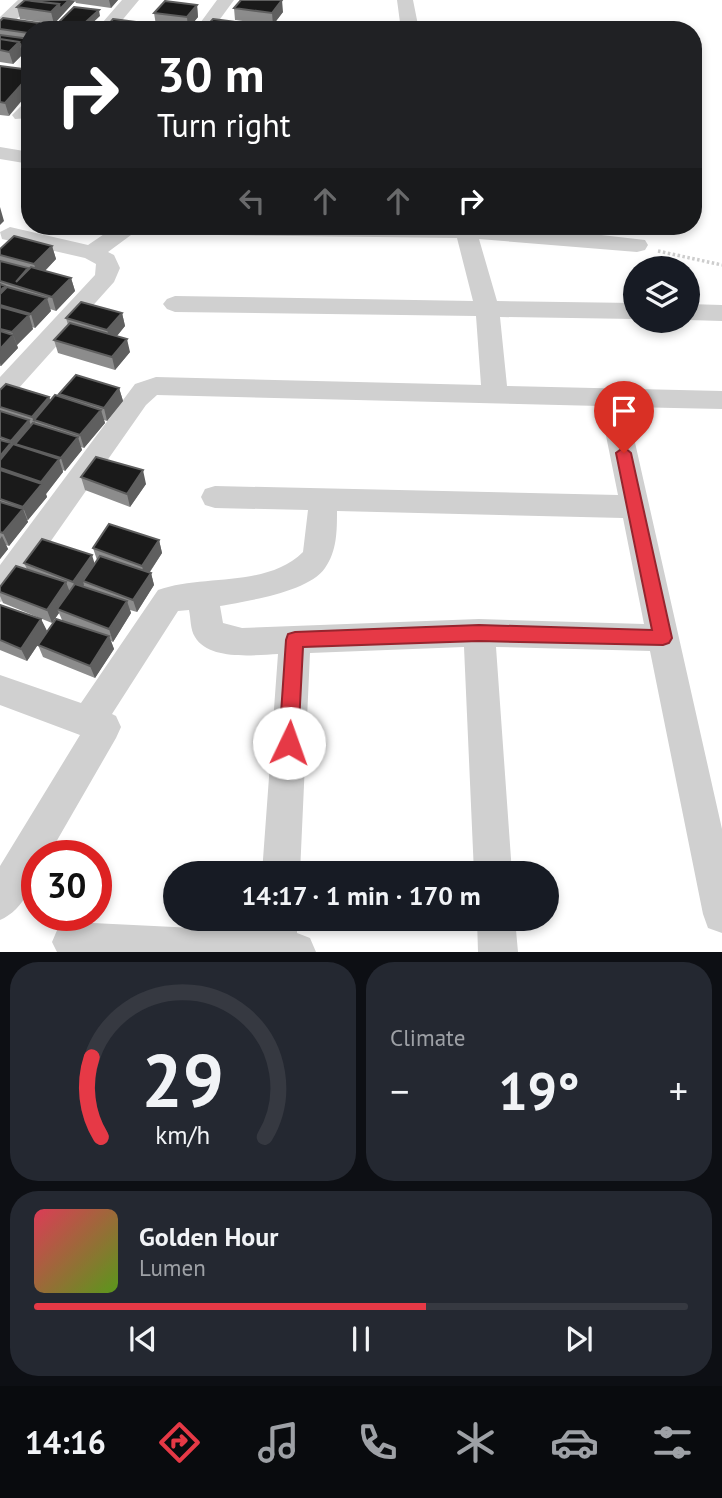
<!DOCTYPE html>
<html lang="en">
<head>
<meta charset="utf-8">
<style>
	body { margin:0; font-family:"PT Sans",sans-serif; background:#242831; color:#f1f3f6; height:100vh; display:flex; flex-direction:column; font-size:26px; white-space:nowrap }
	* { box-sizing:border-box; margin:0 }
	p { font-size:23px; color:#9ea1a6 }
	.icon { flex:none; width:38px; height:38px; fill:none; stroke:currentColor; stroke-width:2; stroke-linecap:round; stroke-linejoin:round }
	.map { position:relative; height:952px; overflow:hidden }
	.details { display:flex; flex-direction:column; gap:10px; padding:10px; background:#0d0f14; flex:1 }
	.details>* { flex:none }
	.hud { position:absolute; left:21px; top:21px; width:681px; height:214px; border-radius:28px; box-shadow:0 4px 10px #0003; background:#202124; color:#fff; overflow:hidden }
	.buttons { position:absolute; left:623px; top:256px; display:grid; gap:14px }
	.buttons a { display:grid; place-items:center; width:77px; height:77px; border-radius:50%; background:#171b24; box-shadow:0 4px 10px #0003; font-size:35px }
	.speed { position:absolute; left:21px; top:840px; display:flex; gap:14px; font-size:35px; font-weight:700; text-align:center }
	.speed>* { display:grid; place-content:center; width:91px; height:91px; border-radius:50%; background:#171b24; box-shadow:0 4px 10px #0003; line-height:1 }
	.speed .limit { border:10px solid #d22; background:#fff; color:#111 }
	.pin { position:absolute; display:grid; place-items:center; width:60px; height:60px; color:#fff; margin:-72px -30px; border-radius:50% 50% 50% 0; rotate:-45deg; box-shadow:0 0 7px #0007 }
	.pin .icon { rotate:45deg }
	.me { position:absolute; width:77px; margin:-38px; rotate:3deg; stroke-linejoin:round; filter:drop-shadow(0 0 5px #0008) }
	.turn { display:flex; align-items:center; gap:24px; height:147px; padding:0 21px; font-size:32px }
	.turn .icon { width:91px; height:91px; stroke-width:2.5 }
	.turn b { display:block; font-size:49px; line-height:60px }
	.lanes { display:flex; align-items:center; height:66px; padding:0 21px; background:#0003; justify-content:center; gap:35px; direction:ltr }
	.lanes .off { opacity:.35 }
	.big { font-size:52px; font-weight:700; line-height:1.1 }
	.details .card { flex:1; display:flex; flex-direction:column; justify-content:center; gap:10px; min-width:0; padding:0 24px; border-radius:28px; background:#242831 }
	.details .dial { align-items:center; gap:0 }
	.dial svg { height:182px; overflow:visible; fill:none; stroke:#363941; stroke-width:7; stroke-linecap:round; text-anchor:middle }
	.dial text { fill:#f1f3f6; stroke:none }
	.song { display:flex; align-items:center; gap:21px }
	.cover { width:84px; height:84px; border-radius:10px; background:linear-gradient(135deg,hsl(350 70% 55%),hsl(90 70% 35%)) }
	.played { height:7px; border-radius:4px; background:linear-gradient(90deg,#e63946 60%,#363941 60%) }
	.keys { display:flex; justify-content:space-around; direction:ltr }
	.heat { display:flex; justify-content:space-between; align-items:center; font-size:38px; direction:ltr }
	.details .tiles { flex:1; display:grid; gap:10px; grid-template-columns:1fr 1fr }
	.card:last-child { grid-column:span 2 }
	.trip { position:absolute; left:163px; top:861px; width:396px; height:70px; border-radius:35px; background:#171b24; box-shadow:0 4px 10px #0003; font-weight:700; line-height:70px; text-align:center }
	.tabs { display:flex; height:112px; justify-content:space-around; align-items:center; background:#090b0e; color:#9ea1a6 }
	.tabs .icon { width:49px; height:49px }
	.tabs .active { color:#e63946 }
	.tabs b { font-size:32px; color:#f1f3f6 }
	.map>svg:first-child { display:block }
</style>
</head>
<body>
<div class="map">
<svg width="722" height="952" viewBox="0 0 722 952">
	<rect width="100%" height="100%" fill="#fff"/>
	<g fill="none" stroke-linecap="round" stroke-linejoin="round">
		<path stroke="#cdcdcd" stroke-width="3.5" stroke-dasharray="2.5 2.5" stroke-linecap="butt" d="M658,251L722,265"/>
		<path fill="#d0d0d0" fill-rule="evenodd" d="M18,0H36L6,30L0,31V17Z
			M122,0H139L114,30H96Z
			M217,0H234L212,30H195Z
			M397,0H413L419,30H401Z
			M30,102V118L15,119L12,115L23,104Z
			M0,147L30,152V164L0,159Z
			M116,226H488L575,232L645,240L648,245L645,250L637,252L479,239L497,301L635,303V319L500,317L507,386L722,391V409L627,407L722,829V933L708,928L703,914L650,651L496,647L512,873H474L464,647L310,653L300,873H262L278,654C255,655 209,661 195,637C190,629 191,619 189,610L178,611L112,714L116,716L121,727L116,738L48,856H37C37,880 24,910 0,920V866L80,735L0,705V675L81,703L158,590C203,574 267,588 303,552L308,510L215,508L205,505L201,497L205,489L215,486L618,495L600,406L157,395L146,405L11,598L0,602V565L135,384L156,377L481,385L476,316L175,312L167,309L163,304L167,299L175,296L473,301L457,238L139,234L131,235L108,252L114,255L120,268L114,282L9,399L0,402V377L95,275L96,264L85,258L2,239L0,232L10,227L88,245ZM337,511L623,518L644,624L479,619L242,628L223,623L220,606C247,601 309,592 325,568C337,551 337,531 337,511Z
			M688,304L722,305V321L688,320Z
			M259,919H297V933L310,938L316,952H57L52,942L58,928L72,922L258,931Z
			M477,919H515L518,952H478Z"/>
	</g>
	<path fill="#8c8c8c" d="M33,0H118L111,8L76,3L75,1L54,24L20,19L17,7Z
		M197,5L198,17L188,29L156,25L154,13Z
		M234,8L283,12L273,25L235,20Z
		M0,21L30,30V47L13,64L0,62Z
		M0,66L9,116L0,115Z
		M52,246L56,259L45,271L71,278L75,291L56,311L50,309L51,311L35,328L32,327L33,329L17,345L18,348L1,366H0V249Z
		M122,313L125,326L117,336L130,352L115,370L58,353L54,340L68,325L66,318Z
		M119,388L123,401L107,421L104,420L105,423L84,448L81,447L82,450L65,471L63,470V472L46,494L47,497L28,520H27L28,522L9,546L6,545L8,549L0,559V390L49,397L51,401L60,397L59,394Z
		M81,477L146,484L130,507L85,490Z
		M159,540L162,553L150,572L151,573L154,585L137,612L130,610L131,613L113,642L111,641L114,649L95,678L43,657L38,645L62,620L59,613L52,623L3,603L0,596V587L27,569L24,563H95L97,560L93,548Z
		M0,605L41,619L47,631L27,661L0,650Z"/>
	<path fill="#5f5f5f" d="M69,0L75,1L54,24L51,12L59,4Z
		M109,0H118L111,8Z
		M282,0L283,12L273,25L272,13Z
		M197,5L198,17L188,29L187,17Z
		M99,10L100,16L85,30H77Z
		M39,23L41,30H32Z
		M144,23L145,30H138Z
		M30,39V47L23,54L22,47Z
		M19,42L23,54L13,64L9,52Z
		M30,75V91L9,116L5,103Z
		M0,207L4,221L0,225Z
		M52,246L56,259L38,278L34,264Z
		M71,278L75,291L56,311L52,297Z
		M47,298L51,311L35,328L31,314Z
		M122,313L125,326L111,343L107,330Z
		M29,315L33,329L17,345L12,332Z
		M13,335L18,348L1,366L0,363V349Z
		M127,339L130,352L115,370L112,357Z
		M119,388L123,401L107,421L104,408Z
		M49,397L54,410L34,420L37,430L32,417Z
		M101,410L105,423L84,448L80,435Z
		M29,420L34,433L15,444L18,452L16,454L11,441Z
		M78,437L82,450L65,471L61,458Z
		M11,443L16,457L0,468V456Z
		M59,459L63,472L46,494L47,497L28,520L23,507L42,484L41,482Z
		M143,470L146,484L130,507L127,494Z
		M23,509L28,522L9,546L3,533Z
		M2,536L8,549L0,559V539Z
		M159,540L162,553L145,579L142,566Z
		M92,555L96,568L83,581L84,585L78,594L73,582Z
		M151,573L154,585L137,612L133,600Z
		M66,582L71,595L57,609L59,613L52,623L47,610Z
		M127,601L131,613L113,642L109,629Z
		M41,619L47,631L27,661L21,649Z
		M109,636L114,649L95,678L90,666Z"/>
	<path fill="#1a1a1a" stroke="#5f5f5f" stroke-width="2" d="M25,0L59,4L51,12L17,7Z
		M33,0H69L60,9L59,4L32,1Z
		M241,0H282L272,13L234,8Z
		M165,1L197,5L187,17L154,13Z
		M74,7L99,10L77,30H51Z
		M3,18L39,23L32,30H30L28,33L0,29V21Z
		M113,19L144,23L138,30H104Z
		M213,19L244,23L239,30H203Z
		M0,35L30,39L22,47L19,42L0,39Z
		M0,39L19,42L9,52L0,50Z
		M0,66L30,70V75L5,103L0,102Z
		M14,236L52,246L34,264L0,255V249Z
		M0,261L28,268L16,282L31,267L71,278L52,297L0,281Z
		M0,284L5,286L0,291Z
		M7,287L47,298L31,314L0,305V294Z
		M81,302L122,313L107,330L66,318Z
		M0,307L29,315L12,332L0,329Z
		M70,323L127,339L112,357L54,340Z
		M0,331L13,335L0,349Z
		M76,375L119,388L104,408L59,394Z
		M6,384L49,397L32,417L0,407V390Z
		M55,395L101,410L80,435L34,420Z
		M0,411L29,420L11,441L0,437Z
		M33,423L78,437L61,458L15,444Z
		M0,440L11,443L0,456Z
		M13,444L59,459L41,482L0,468V460Z
		M96,457L143,470L127,494L81,477Z
		M0,470L42,484L23,507L0,499Z
		M0,502L23,509L3,533L0,532Z
		M109,524L159,540L142,566L93,548Z
		M42,539L92,555L73,582L24,563Z
		M100,556L151,573L133,600L83,581Z
		M16,566L66,582L47,610L0,592V587Z
		M75,584L127,601L109,629L57,609Z
		M0,605L41,619L21,649L0,640Z
		M56,619L109,636L90,666L38,645Z"/>
	<path fill="#e63946" stroke="#96252e" stroke-width="2" d="M624,447L631,453L672,638L669,643L663,645L479,641L303,647L298,743L295,750L289,752L282,750L279,743L286,640L288,634L295,632L479,625L652,630L616,453Z"/>
</svg>
<div class="buttons">
<a><svg class="icon" aria-label="layers" viewBox="0 0 24 24"><path d="M12 4l9 5-9 5-9-5zM3 14l9 5 9-5"/></svg></a>
</div>
<div class="speed"><div class="limit">30</div></div>
<div class="pin" style="left:624px;top:453px;background:#d93025"><svg class="icon" aria-label="arrive" viewBox="0 0 24 24"><path d="M6 21V4h12l-3 4 3 4H6"/></svg></div>
<svg class="me" style="left:289px;top:743px" viewBox="-20 -20 40 40"><circle r="19" fill="#fff"/><path d="M0-13L10 11 0 6-10 11z" fill="#e63946"/></svg>
<div class="trip">14:17 · 1 min · 170 m</div>
<div class="hud">
<div class="turn"><svg class="icon" aria-label="right" viewBox="0 0 24 24"><path d="M7 20v-9h11M14 6l5 5-5 5"/></svg><div><b>30 m</b>Turn right</div></div>
<div class="lanes"><svg class="icon off" aria-label="left" viewBox="0 0 24 24"><path d="M17 20v-9H6M10 6l-5 5 5 5"/></svg><svg class="icon off" aria-label="ahead" viewBox="0 0 24 24"><path d="M12 20V5M6 11l6-6 6 6"/></svg><svg class="icon off" aria-label="ahead" viewBox="0 0 24 24"><path d="M12 20V5M6 11l6-6 6 6"/></svg><svg class="icon" aria-label="right" viewBox="0 0 24 24"><path d="M7 20v-9h11M14 6l5 5-5 5"/></svg></div>
</div>
</div>
<section class="details">
<div class="tiles">
<div class="card dial"><svg viewBox="0 0 100 80">
<path d="M14 69A42 42 0 1 1 86 69"/>
<path d="M14 69A42 42 0 0 1 10 34" stroke="#e63946"/>
<text x="50" y="56" font-size="32" font-weight="700">29</text>
<text x="50" y="72" font-size="11">km/h</text>
</svg></div>
<div class="card"><p>Climate</p>
<div class="heat"><a>−</a><b class="big">19°</b><a>+</a></div>
</div>
<div class="card">
<div class="song"><i class="cover"></i><div><b>Golden Hour</b><p>Lumen</p></div></div>
<div class="played"></div>
<div class="keys"><svg class="icon" aria-label="previous" viewBox="0 0 24 24"><path d="M18 5L8 12l10 7zM5 5v14"/></svg><svg class="icon" aria-label="pause" viewBox="0 0 24 24"><path d="M8 5v14M16 5v14"/></svg><svg class="icon" aria-label="next" viewBox="0 0 24 24"><path d="M6 5l10 7-10 7zM19 5v14"/></svg></div>
</div>
</div>
</section>
<nav class="tabs">
<b>14:16</b>
<svg class="icon active" aria-label="directions" viewBox="0 0 24 24"><path d="M12 3l9 9-9 9-9-9zM9 14v-3h6M13 9l2 2-2 2"/></svg>
<svg class="icon" aria-label="music" viewBox="0 0 24 24"><path d="M9 18V5l10-2v13"/><circle cx="6" cy="18" r="3"/><circle cx="16" cy="16" r="3"/></svg>
<svg class="icon" aria-label="phone" viewBox="0 0 24 24"><path d="M5 4h4l2 5-3 2q2 4 5 5l2-3 5 2v4C11 20 4 13 5 4z"/></svg>
<svg class="icon" aria-label="climate" viewBox="0 0 24 24"><path d="M12 3v18M4 7l16 10M4 17L20 7"/></svg>
<svg class="icon" aria-label="car" viewBox="0 0 24 24"><path d="M5 17H2v-5l4-1 3-4h7l3 4 3 1v5h-3M9 17h6M6 11h13"/><circle cx="7" cy="17" r="2"/><circle cx="17" cy="17" r="2"/></svg>
<svg class="icon" aria-label="filters" viewBox="0 0 24 24"><path d="M4 7h16M4 17h16"/><circle cx="9" cy="7" r="2"/><circle cx="15" cy="17" r="2"/></svg>
</nav>
</body>
</html>
